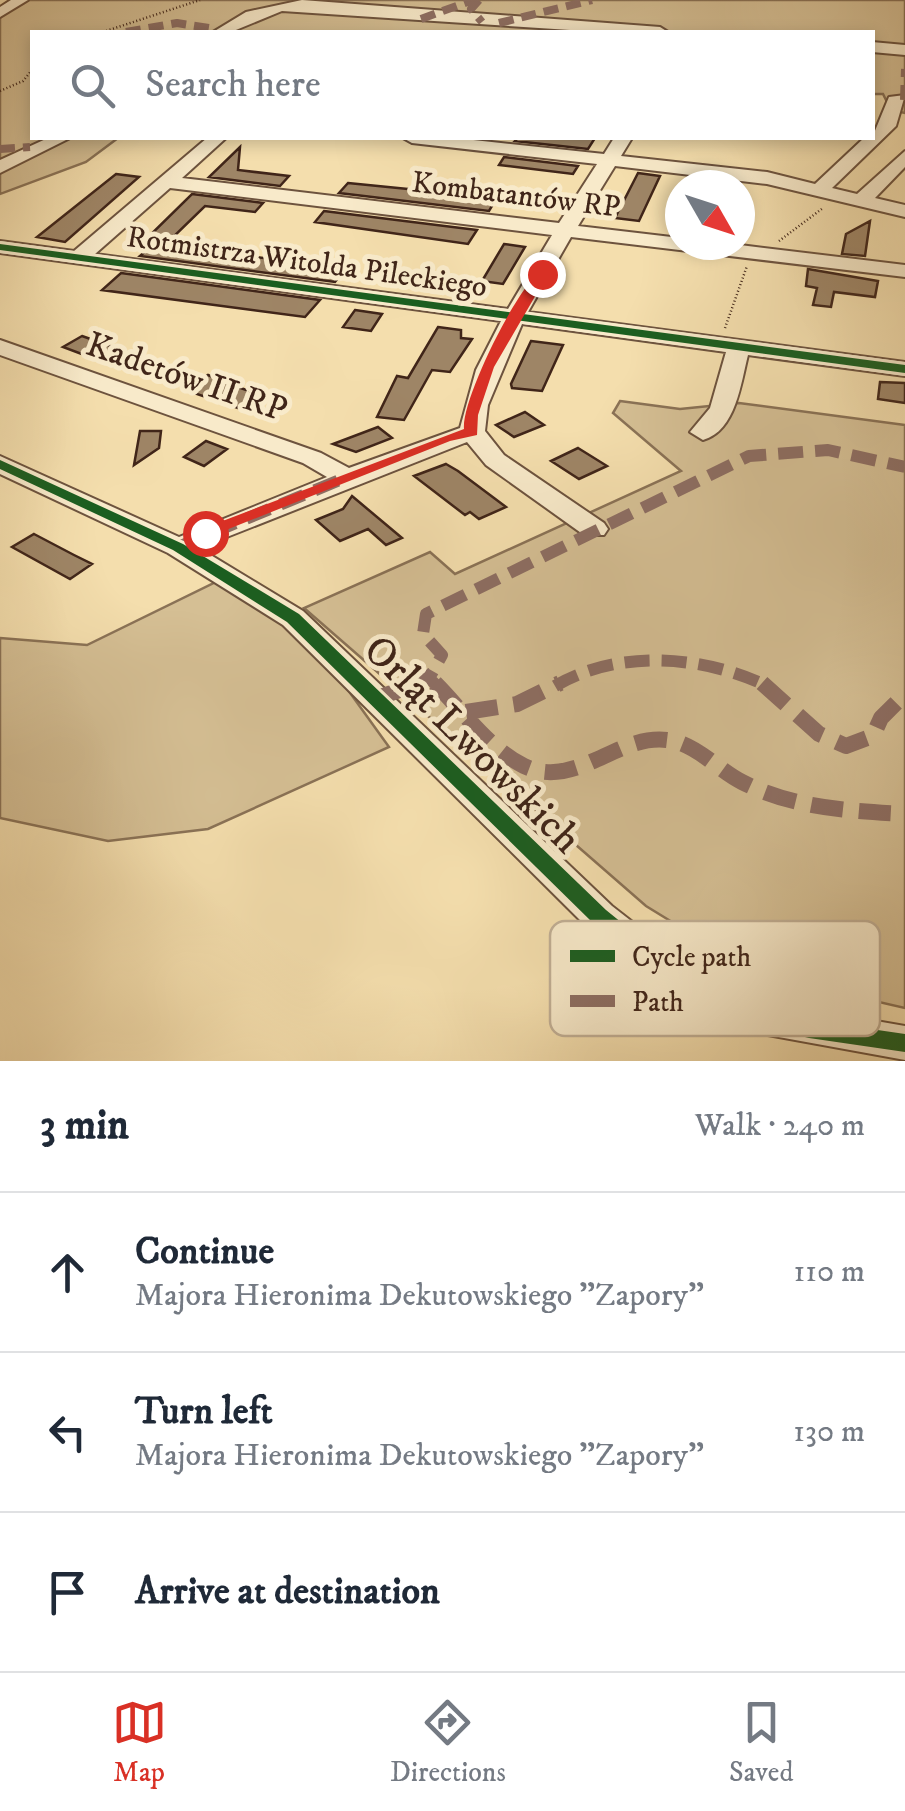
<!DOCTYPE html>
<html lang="en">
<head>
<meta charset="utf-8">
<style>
  body { margin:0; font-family:"IM FELL DW Pica",serif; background:#f6f6f7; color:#1f2937 }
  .compass { position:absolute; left:665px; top:170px; width:90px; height:90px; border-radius:50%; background:#fff; box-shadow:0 5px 15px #0003; rotate:129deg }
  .stop { position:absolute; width:30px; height:30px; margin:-22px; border:8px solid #d93025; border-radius:50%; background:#fff }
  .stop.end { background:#d93025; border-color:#fff; box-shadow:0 2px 10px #0008 }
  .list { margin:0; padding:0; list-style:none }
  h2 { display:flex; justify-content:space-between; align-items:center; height:130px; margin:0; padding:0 40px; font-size:42px }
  h2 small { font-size:32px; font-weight:400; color:#747a83 }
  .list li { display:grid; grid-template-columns:65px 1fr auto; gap:30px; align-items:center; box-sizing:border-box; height:160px; padding:0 40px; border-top:2px solid #e0e1e3 }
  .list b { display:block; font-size:38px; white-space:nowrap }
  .list p { margin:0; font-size:32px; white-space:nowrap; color:#747a83 }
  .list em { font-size:32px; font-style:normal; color:#747a83 }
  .icon { flex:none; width:55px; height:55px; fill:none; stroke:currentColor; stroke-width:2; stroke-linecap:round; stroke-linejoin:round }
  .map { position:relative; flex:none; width:905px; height:1061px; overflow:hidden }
  .search { position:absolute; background:#fff; box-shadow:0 5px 15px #0003; left:30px; right:30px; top:30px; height:110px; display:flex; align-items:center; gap:25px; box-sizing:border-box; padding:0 35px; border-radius:0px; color:#747a83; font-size:38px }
  .sheet { height:610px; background:#fff }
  nav { display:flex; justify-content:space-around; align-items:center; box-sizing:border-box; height:140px; border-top:2px solid #e0e1e3; background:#fff; font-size:28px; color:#747a83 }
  nav a { display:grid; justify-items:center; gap:5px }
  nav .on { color:#d93025 }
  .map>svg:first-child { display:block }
</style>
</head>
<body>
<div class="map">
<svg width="905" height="1061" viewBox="0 0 905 1061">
  <rect width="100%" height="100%" fill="#f4dead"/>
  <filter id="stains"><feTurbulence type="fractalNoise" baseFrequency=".002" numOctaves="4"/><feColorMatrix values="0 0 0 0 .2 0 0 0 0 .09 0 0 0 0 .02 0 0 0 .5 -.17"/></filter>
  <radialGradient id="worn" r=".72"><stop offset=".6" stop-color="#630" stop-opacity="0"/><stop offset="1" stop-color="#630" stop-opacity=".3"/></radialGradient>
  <path fill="#d5bf94" stroke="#8a7256" stroke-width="2.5" d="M27 0H905V113L891 110 883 94H873L872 32H32V138H118L86 162 0 194V16Z
    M620 401 680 409 739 403 905 425V1008L757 974 646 906 304 608 430 552 455 574 681 471 613 413Z
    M218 581 317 647 389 747 208 829 108 841 0 818V638L87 645Z"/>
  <path fill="#9e8566" stroke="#402519" stroke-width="2.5" d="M518 138H595L588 149 515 141Z
    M240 147 238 170 289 176 280 186 209 177Z
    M504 157 578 166 573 174 499 165Z
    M638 173 660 176 639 221 615 218Z
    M116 174 139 177 65 242 37 237Z
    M348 183 418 190 495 201 489 211 339 193Z
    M192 194 263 203 255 212 205 206 170 240 212 245V251L345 269 335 282 140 256 147 250 136 249Z
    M324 211 477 230 468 244 315 222Z
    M870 221 865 256 842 254 846 234Z
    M504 244 525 247 503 284 482 281Z
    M808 269 878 281 875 297 834 292 831 307 813 305 817 288 806 286Z
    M121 273 320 300 305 317 102 290Z
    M355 310 382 314 371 331 343 327Z
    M438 327 461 330V338L472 339 450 372 432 370 404 420 377 417 397 376 408 378Z
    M82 336 139 356 119 368 63 347Z
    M531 341 563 345 542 391 512 388 511 384Z
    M208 375 232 385 269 398 250 412 185 390Z
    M880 382 905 383V403L878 399Z
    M525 412 544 425 514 437 496 425Z
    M378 427 392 438 356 452 333 444Z
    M140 431H161L159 448 134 465Z
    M206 441 227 449 204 466 184 457Z
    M578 448 607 466 579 479 551 461Z
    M446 464 458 471 506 507 479 519 470 512 465 515 414 476Z
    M352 496 402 538 386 545 368 529 340 541 316 520 343 509Z
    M34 534 74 555 92 564 70 579 12 547Z"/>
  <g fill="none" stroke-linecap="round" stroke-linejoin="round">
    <defs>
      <path id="minor" d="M11 0H28L0 17V7Z
        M302 0 660 27 668 32H601L282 11 231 32H213L246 12Z
        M872 42 905 45V55L872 52Z
        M905 95 896 126 832 188 857 194 905 151V167L875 198 905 205V217L767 184 615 166 578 226 680 238V245H740L905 265V277L571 237 528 312 905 362V376L748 355C741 382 736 431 703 440L690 432 710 408 726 352 522 324 488 405 485 431 504 455 604 523 608 529 604 535H584L486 465 467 442 199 548 303 611 612 906 671 952 721 983 761 1001 905 1026V1060L756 1033 693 1007 643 974 586 926 283 625 168 553 0 474V456L179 537 327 477 303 463 0 355V340L321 453 349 468 460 428 476 370 501 321 0 253V241L74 251 207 138H226L182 178 559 223 597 164 412 143 403 138H455L604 154 614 138H632L621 156 767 172 815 184 864 138H872L889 97ZM170 188 552 235 508 309 95 254Z
        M48 138H70L0 173V160Z"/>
    </defs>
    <use href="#minor" stroke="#6d533e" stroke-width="4"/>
    <path stroke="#402519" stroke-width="2.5" stroke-dasharray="1 2.5" stroke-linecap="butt" d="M103 32 200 0
      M0 91 23 81 32 70
      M779 241 823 208
      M725 328 747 266"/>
    <use href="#minor" fill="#f8eaca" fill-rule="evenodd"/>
    <path stroke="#8d6e63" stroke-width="8" stroke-dasharray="15 8" stroke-linecap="butt" d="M479 0 471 9 482 22
      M421 19 473 0
      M499 23 592 0
      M126 32 177 23 215 29
      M904 100 905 69
      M0 149 30 147"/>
    <path stroke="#8d6e63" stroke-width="12" stroke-dasharray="25 12" stroke-linecap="butt" d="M178 547 347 477
      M429 678 437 686
      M413 686 432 673 442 655 423 634 426 614 749 456 828 450 905 467
      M555 686C618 649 702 655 767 686"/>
    <path stroke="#8d6e63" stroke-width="16" stroke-dasharray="32 16" stroke-linecap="butt" d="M435 683C462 710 489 749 524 766 579 792 622 726 677 742 701 749 720 771 742 782 793 808 849 811 905 814
      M762 683 819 734 846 746 873 736 881 718 905 694
      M378 698 418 683
      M466 712 517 704 560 683"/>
    <defs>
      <path id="cycleway" d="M0 244 905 365V373L0 250Z
        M0 460 183 544 299 614 606 910 664 957 715 989 759 1008 809 1020 905 1034V1052L809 1038 756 1025 699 1001 650 969 592 922 287 622 173 550 0 469Z"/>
    </defs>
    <use href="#cycleway" stroke="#f8eaca" stroke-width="6"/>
    <use href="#cycleway" fill="#1b5e20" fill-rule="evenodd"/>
  </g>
  <path fill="#d93025" d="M542 270 548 274 494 367 478 415 477 435 450 441 211 536H199V530L464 429C461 400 518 285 542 270Z"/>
  <g text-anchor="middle" stroke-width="10" stroke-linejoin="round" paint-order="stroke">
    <g font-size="30" fill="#402519" stroke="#f8eaca">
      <text transform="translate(516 194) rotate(7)" y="10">Kombatantów RP</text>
      <text transform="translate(307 261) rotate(8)" y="10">Rotmistrza Witolda Pileckiego</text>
    </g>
    <g font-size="35" fill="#402519" stroke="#f8eaca">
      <text transform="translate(187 376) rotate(19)" y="12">Kadetów II RP</text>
    </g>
    <g font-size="42" fill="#402519" stroke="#f8eaca">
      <text transform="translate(474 743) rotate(45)" y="15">Orląt Lwowskich</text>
    </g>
  </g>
  <rect x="550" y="921" width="330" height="115" rx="15" fill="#f8eaca" stroke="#c1af95" stroke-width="2.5"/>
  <rect x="570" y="950" width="45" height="12" fill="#1b5e20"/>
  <rect x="570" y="995" width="45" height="12" fill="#8d6e63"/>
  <g font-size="28" fill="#402519">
    <text x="632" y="966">Cycle path</text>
    <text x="632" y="1011">Path</text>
  </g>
  <rect width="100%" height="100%" filter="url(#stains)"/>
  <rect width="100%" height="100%" fill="url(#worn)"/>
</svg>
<svg class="compass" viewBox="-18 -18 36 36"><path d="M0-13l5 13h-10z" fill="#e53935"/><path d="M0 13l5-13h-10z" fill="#747a83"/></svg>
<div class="stop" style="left:205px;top:533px"></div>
<div class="stop end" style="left:542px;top:274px"></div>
<div class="search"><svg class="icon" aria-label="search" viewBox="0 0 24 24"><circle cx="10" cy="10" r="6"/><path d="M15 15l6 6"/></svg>Search here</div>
</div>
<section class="sheet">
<h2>3 min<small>Walk · 240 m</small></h2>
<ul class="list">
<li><svg class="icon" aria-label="ahead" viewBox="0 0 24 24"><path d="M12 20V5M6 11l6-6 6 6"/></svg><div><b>Continue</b><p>Majora Hieronima Dekutowskiego &quot;Zapory&quot;</p></div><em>110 m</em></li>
<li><svg class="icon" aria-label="left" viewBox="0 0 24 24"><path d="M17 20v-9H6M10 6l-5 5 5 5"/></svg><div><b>Turn left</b><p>Majora Hieronima Dekutowskiego &quot;Zapory&quot;</p></div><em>130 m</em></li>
<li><svg class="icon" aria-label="arrive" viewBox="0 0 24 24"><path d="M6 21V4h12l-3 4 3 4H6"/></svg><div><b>Arrive at destination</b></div></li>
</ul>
</section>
<nav>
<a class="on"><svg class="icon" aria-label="map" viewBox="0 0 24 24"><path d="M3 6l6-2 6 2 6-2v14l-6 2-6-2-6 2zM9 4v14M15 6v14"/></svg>Map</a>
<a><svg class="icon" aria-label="directions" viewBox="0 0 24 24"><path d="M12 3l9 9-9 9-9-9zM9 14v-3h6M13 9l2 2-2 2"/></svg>Directions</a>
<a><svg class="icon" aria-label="saved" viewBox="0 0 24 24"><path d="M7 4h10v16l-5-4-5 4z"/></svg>Saved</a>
</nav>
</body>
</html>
